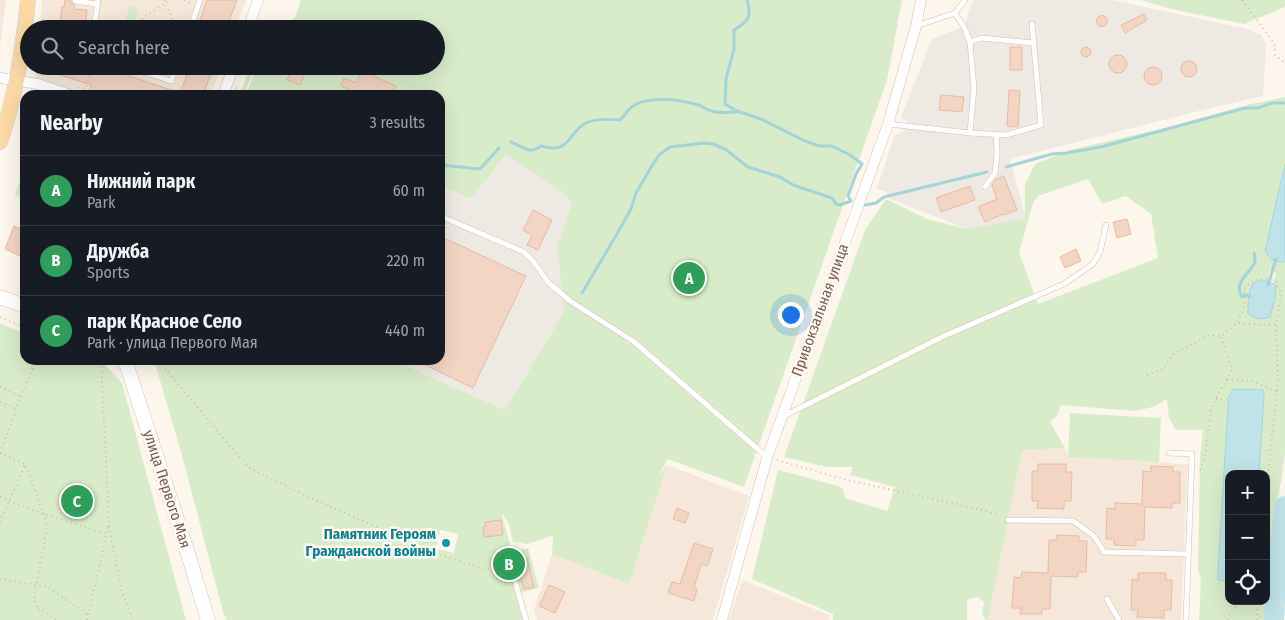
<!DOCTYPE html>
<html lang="en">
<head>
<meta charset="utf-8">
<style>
  body { margin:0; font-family:"Fira Sans Condensed",sans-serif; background:#20242c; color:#f1f3f6 }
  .controls { position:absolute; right:15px; bottom:15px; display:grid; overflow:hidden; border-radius:10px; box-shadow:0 5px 20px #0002 }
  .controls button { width:45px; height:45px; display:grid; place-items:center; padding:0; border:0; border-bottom:1px solid #363941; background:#171b24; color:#f1f3f6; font:25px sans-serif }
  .you { position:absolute; left:790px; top:314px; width:18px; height:18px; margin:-12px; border:4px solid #fff; border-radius:50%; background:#1a73e8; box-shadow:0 0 0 8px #1a73e833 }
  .badge { display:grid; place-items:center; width:32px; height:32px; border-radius:50%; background:#e76f51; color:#fff; font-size:16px; font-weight:700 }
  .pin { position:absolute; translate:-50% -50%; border:2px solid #fff; box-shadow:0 1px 5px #0006 }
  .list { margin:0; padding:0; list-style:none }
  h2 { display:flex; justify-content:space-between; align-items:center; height:65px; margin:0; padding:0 20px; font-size:21px }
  h2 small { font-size:16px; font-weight:400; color:#9ea1a6 }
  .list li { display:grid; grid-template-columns:32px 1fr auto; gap:15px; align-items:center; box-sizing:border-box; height:70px; padding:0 20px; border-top:1px solid #363941 }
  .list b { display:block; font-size:19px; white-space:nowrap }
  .list p { margin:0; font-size:16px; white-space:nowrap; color:#9ea1a6 }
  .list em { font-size:16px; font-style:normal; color:#9ea1a6 }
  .icon { flex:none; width:28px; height:28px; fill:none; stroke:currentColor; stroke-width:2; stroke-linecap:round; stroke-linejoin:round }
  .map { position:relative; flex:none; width:1285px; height:620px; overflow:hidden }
  .search { position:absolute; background:#171b24; box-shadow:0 5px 20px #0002; left:20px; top:20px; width:425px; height:55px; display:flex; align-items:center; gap:12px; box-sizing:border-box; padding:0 18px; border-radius:28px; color:#9ea1a6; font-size:19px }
  .panel { position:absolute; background:#171b24; box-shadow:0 5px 20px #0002; left:20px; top:90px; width:425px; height:275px; border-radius:15px }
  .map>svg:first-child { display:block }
</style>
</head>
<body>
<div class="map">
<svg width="1285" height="620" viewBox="0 0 1285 620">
  <rect width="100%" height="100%" fill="#fdf6ec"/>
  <path fill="#f5e8da" d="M0 0H6L0 47Z
    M42 0H246L235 29H40Z
    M36 66H221L211 95H87L35 79Z
    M1065 448 1068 457 1188 464 1181 620H988L1022 450Z
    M667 465 749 496 713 620H537L534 610 552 554 629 584Z
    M742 580 829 615V620H729Z"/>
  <path fill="#efe9e4" d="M973 0H1113L1247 29 1262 35 1266 45 1263 96 1210 108 1010 159 1026 218 967 229 888 198 887 192 877 189 895 134 903 132 906 122 901 117 932 39 964 27Z
    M506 155 565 193 572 205 557 245 564 312 505 410 392 360H440V184L470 199Z"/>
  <path fill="#d8ecc9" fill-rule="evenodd" d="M300 0H902L887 80 744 487 668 459 658 476 667 465 629 584 552 554 553 535 528 544 513 542 509 524 503 514 502 515 512 552 528 548 539 588 516 594 523 620H227L223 612 183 459 154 360H392L505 410 564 312 557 245 572 204 565 193 506 155 470 199 440 184V95H246L257 66H436V29H274L295 18 300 3ZM440 530 458 534 454 553 436 549Z
    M1141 0H1285V7L1244 24 1171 9Z
    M130 6 139 9 133 29H114L116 23 124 25Z
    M250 66H255L244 95H240Z
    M1285 97V164L1265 251 1278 263 1285 262V454L1277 506 1278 520 1270 563 1276 557 1284 553V620H1199L1201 580 1198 569 1200 458 1203 430H1176L1169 418 1167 399 1156 406 1136 411 1061 405 1057 416 1050 422 1065 448 1022 450 988 620H986L982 615 984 602 977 597 967 600V620H833V614L752 579 778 470 838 486 843 489 845 498 887 511 895 487 850 475 853 467H827L784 457 865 230 886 199 927 219 967 229 1025 218V184L1035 164 1070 150 1165 128 1247 105ZM1088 179 1102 204 1126 196 1151 214 1158 258 1038 304 1019 253 1033 203 1038 196ZM1271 268 1276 274 1273 282 1276 285 1275 299 1270 316 1256 281H1267ZM1233 389 1262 390 1264 395 1259 474H1266V601H1229V582L1218 580 1228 407 1229 397Z
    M25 166V200L15 195Z
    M0 323 25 334V360H93L105 365 122 383 186 620H0Z
    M1070 413 1161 418 1159 462 1068 457Z"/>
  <path fill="#bfe3e8" stroke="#a5d3da" d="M1285 164V262C1273 263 1271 259 1265 251Z
    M1256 281H1267L1276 285 1275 299 1270 317C1261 320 1255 319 1248 314 1248 303 1247 288 1256 281Z
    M1233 389 1263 390 1264 395 1259 474H1229V582L1218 580V571L1228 407 1229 397Z"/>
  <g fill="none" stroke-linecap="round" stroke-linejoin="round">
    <path stroke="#a5d3da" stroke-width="3" d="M511 142C524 147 529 155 541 146 569 154 566 137 584 124 594 118 609 119 620 120 625 116 628 109 633 106 649 95 682 100 698 105 704 107 710 112 716 112 723 113 730 112 736 112
      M440 165 480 169 499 148
      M1006 167 1052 154 1067 153 1101 147 1245 108H1258L1272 103H1285
      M865 205 876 203 884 197 987 172
      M1268 285 1276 259
      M582 293 617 234 631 209 636 193 650 169 659 155 670 147 704 143 713 144 725 149 748 167 780 177 793 185 832 198 836 204 840 205 851 201 848 196 856 174 862 164 850 155 832 146H819L805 141 761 119 737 111 725 104 726 79 734 49V30C749 21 752 17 747 0
      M1250 296 1245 295 1242 297C1232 281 1253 272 1255 261 1256 258 1254 255 1254 253"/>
    <path stroke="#bfe3e8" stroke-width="20" d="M1274 620 1276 576 1285 506"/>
  </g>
  <path fill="#f3d5c3" stroke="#e6bba3" d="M65 0H71V3L75 5 74 9 87 10 85 29H59L62 7H64Z
    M207 0H237L226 29H197Z
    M1144 14 1147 20 1125 33 1121 25Z
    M1096.5 21a5.5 5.5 0 1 1 11 0a5.5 5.5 0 1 1-11 0Z
    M1081 52a5 5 0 1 1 10 0a5 5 0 1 1-10 0Z
    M1010 47H1022V70H1010Z
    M1109 64a9 9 0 1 1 18 0a9 9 0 1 1-18 0Z
    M1181 69a8 8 0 1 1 16 0a8 8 0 1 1-16 0Z
    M39 66H100L180 93 190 66H214L203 95H88L91 85 39 68Z
    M293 66 306 71 300 85 287 80Z
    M1144 76a9 9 0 1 1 18 0a9 9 0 1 1-18 0Z
    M362 71 396 86 392 95H361L341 86 344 78 356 83Z
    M1009 90 1020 91 1018 127 1007 126Z
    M941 95 964 97 962 112 939 110Z
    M1004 176 1017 210 1004 215 1003 214 985 222 978 207 997 199 992 185 996 179Z
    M970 186 975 200 941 212 936 198Z
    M533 210 552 220 538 250 527 245 532 235 523 230Z
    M1127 219 1131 234 1117 238 1113 222Z
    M14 226 25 231V258L5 249Z
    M444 238 526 276 473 388 415 360H440V246Z
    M1076 249 1081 261 1065 268 1060 257Z
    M1038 464H1066V472H1072L1071 501H1064V509L1037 508 1038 501H1032V471H1038Z
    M1151 466 1173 467V472H1180V503H1172V508L1145 507 1144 540H1136V546L1114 545V539H1106L1107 508 1115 509V503L1142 504 1143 471 1151 472Z
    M677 508 689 513 685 523 673 519Z
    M501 520 503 535 484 537 483 527 486 526 485 522Z
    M1057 535 1079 536V541H1087L1086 572H1078V577L1051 576 1050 609H1042V614H1020L1021 608H1012L1014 577 1021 578 1022 572 1048 573 1049 540H1057Z
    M694 543 713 549 707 566 701 564 694 588 697 589 694 601 668 593 672 582 680 584Z
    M527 558 534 587 524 589 516 561Z
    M1138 573H1166V580H1172L1171 610H1164V618L1137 617 1138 610H1131L1132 579 1138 580Z
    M549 585 565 592 555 613 539 606Z"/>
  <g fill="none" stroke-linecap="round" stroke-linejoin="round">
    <defs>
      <path id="service" d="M75 1 97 4
        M955 13 964 27 970 42 974 88 970 133
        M916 26 955 13 965 0
        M94 29 98 0
        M190 29 200 0
        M970 42 981 38 1033 43
        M126 66 171 81 177 66
        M888 124 970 133 1006 135 1041 125 1032 24
        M985 187 995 173 997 153 996 134
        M440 216 524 252 533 261 548 282 570 301 633 341 767 457
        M784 416 944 336 1064 284 1093 264 1100 252 1106 225
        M1169 453 1192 454 1186 620
        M1008 520 1073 521 1094 536 1104 552 1188 554
        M511 567 526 620
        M1107 599 1119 620"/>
      <path id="minor" d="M248 29 258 0
        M0 78 38 84 70 95
        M223 95 234 66
        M722 620 767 458 888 124 916 26 921 0"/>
      <path id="secondary" d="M0 297 25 306
        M123 360 127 366 185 544 208 620"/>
      <path id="primary" d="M0 142C16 96 23 48 28 0"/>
    </defs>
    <use href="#service" stroke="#d1beb0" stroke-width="6"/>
    <use href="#minor" stroke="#d1beb0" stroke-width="11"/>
    <use href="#secondary" stroke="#d6c0b0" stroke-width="15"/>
    <use href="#primary" stroke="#dad1cd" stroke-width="16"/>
    <path stroke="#d9b8a5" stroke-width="2" stroke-dasharray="1 4" stroke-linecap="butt" d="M164 0 177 29
      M184 0 191 3
      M1242 0 1274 43 1275 55 1285 63
      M119 29 136 23 169 0
      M78 87 85 89 93 66
      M236 88 251 95
      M164 95 167 87
      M0 317 25 328
      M1239 323 1261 325 1276 324
      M153 360 162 365 248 467 294 490 436 554 486 569 503 568
      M1147 375 1164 369 1172 356 1178 351 1210 335 1221 336 1237 323 1245 305 1244 289C1253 278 1262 278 1275 280L1281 294 1276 324 1278 380 1266 492
      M1227 380 1252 381 1277 392
      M0 387 21 396
      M1216 399 1229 400
      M0 402 16 409
      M0 453 25 464 44 514 47 527 34 599 42 620
      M0 453 16 409 37 360
      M777 460 847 480 983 510 1000 516
      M1200 470C1208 452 1207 431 1211 412 1214 397 1225 384 1232 370L1221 336
      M0 497 44 514 106 534
      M0 522 25 464
      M109 526 122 593 133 620
      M0 579 48 587 88 615
      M38 608 57 620
      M87 620 109 524 101 360
      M1228 620 1230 613 1242 601
      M1257 620 1258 601"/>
    <use href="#service" stroke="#fff" stroke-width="5"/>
    <use href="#minor" stroke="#fff" stroke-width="10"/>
    <use href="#secondary" stroke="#fff" stroke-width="14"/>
    <use href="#primary" stroke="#fbd9a5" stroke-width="15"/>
  </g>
  <circle fill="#0f9aa8" stroke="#fffaf3" stroke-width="2" cx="446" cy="543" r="5"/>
  <g text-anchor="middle" stroke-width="5" stroke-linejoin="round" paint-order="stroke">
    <g font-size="15" fill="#7a5c4d" stroke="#fffaf3">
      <text transform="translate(820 310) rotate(-70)" y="5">Привокзальная улица</text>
      <text transform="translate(167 489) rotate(72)" y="5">улица Первого Мая</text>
    </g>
    <g font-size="15" font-weight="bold" fill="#0d838f" stroke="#fffaf3" text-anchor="end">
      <text x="436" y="539">Памятник Героям<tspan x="436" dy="17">Гражданской войны</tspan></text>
    </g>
  </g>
</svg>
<div class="controls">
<button>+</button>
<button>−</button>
<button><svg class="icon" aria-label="locate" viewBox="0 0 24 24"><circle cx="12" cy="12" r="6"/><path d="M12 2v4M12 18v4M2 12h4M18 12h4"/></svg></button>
</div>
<div class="you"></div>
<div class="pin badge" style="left:689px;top:278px;background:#2e9e5b">A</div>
<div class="pin badge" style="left:509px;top:564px;background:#2e9e5b">B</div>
<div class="pin badge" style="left:77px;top:501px;background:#2e9e5b">C</div>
<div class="search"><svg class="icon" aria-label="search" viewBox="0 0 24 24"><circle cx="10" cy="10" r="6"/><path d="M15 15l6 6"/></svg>Search here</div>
<section class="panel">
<h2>Nearby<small>3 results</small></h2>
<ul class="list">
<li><span class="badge" style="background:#2e9e5b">A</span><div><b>Нижний парк</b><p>Park</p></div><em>60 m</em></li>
<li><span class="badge" style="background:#2e9e5b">B</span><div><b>Дружба</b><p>Sports</p></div><em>220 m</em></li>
<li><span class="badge" style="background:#2e9e5b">C</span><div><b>парк Красное Село</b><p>Park · улица Первого Мая</p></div><em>440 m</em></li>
</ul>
</section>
</div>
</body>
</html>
